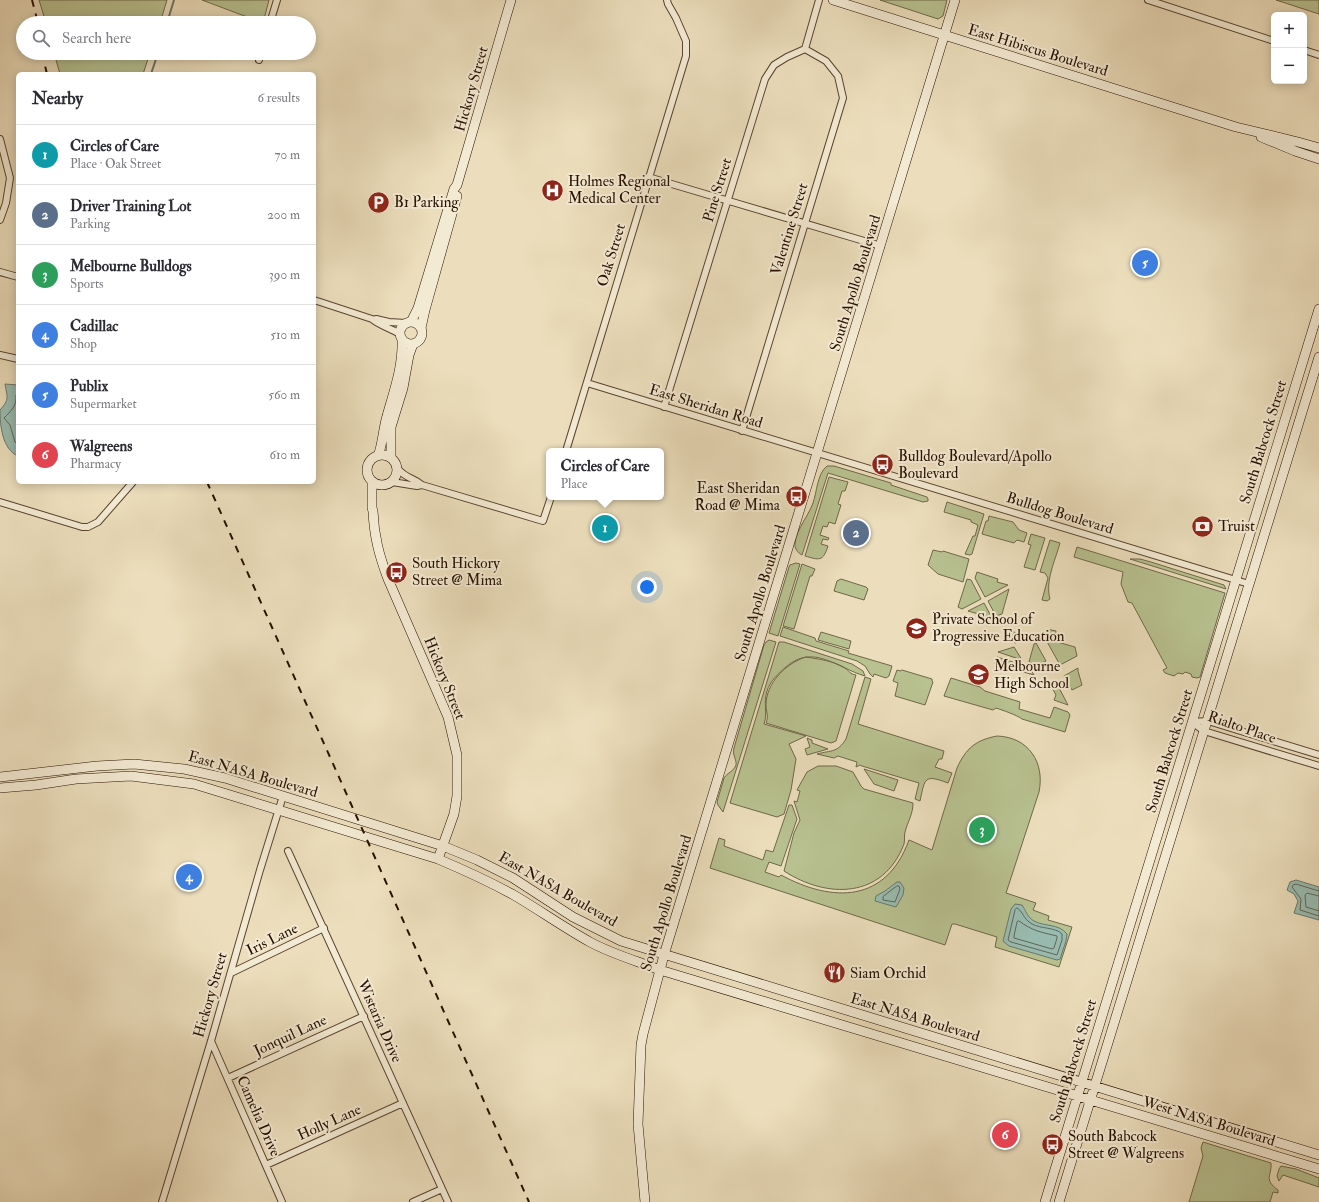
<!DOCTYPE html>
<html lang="en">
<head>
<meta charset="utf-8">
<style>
  body { margin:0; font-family:"IM FELL Double Pica",serif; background:#f2f2f3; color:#2b2b33 }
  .controls { position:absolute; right:12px; top:12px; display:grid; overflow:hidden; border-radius:6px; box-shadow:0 2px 10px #0003 }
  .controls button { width:36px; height:36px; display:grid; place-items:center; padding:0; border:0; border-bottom:1px solid #e1e1e2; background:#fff; color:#2b2b33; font:20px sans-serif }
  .you { position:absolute; left:647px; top:587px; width:14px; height:14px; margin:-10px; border:3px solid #fff; border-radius:50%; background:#1a73e8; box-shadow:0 0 0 6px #1a73e833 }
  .badge { display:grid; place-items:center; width:26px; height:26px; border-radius:50%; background:#8f2418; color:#fff; font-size:13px; font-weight:700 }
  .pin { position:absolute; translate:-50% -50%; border:2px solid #fff; box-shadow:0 1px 4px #0006 }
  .popup { position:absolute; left:546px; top:448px; width:118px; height:52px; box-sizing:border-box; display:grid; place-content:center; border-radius:6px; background:#fff; filter:drop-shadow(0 1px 3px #0005); font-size:13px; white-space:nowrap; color:#7c7c81 }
  .popup b { font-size:15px; color:#2b2b33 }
  .popup::after { content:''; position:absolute; left:50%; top:100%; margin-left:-8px; border:8px solid transparent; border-top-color:#fff }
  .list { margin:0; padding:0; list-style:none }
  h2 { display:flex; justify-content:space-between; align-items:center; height:52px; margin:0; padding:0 16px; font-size:17px }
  h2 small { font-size:13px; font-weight:400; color:#7c7c81 }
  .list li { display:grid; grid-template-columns:26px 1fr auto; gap:12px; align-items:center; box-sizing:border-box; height:60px; padding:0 16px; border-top:1px solid #e1e1e2 }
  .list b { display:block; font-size:15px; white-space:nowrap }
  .list p { margin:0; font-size:13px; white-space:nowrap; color:#7c7c81 }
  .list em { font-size:13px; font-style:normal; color:#7c7c81 }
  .icon { flex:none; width:22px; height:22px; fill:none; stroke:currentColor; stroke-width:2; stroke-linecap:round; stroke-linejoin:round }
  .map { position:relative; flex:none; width:1319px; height:1202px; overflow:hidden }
  .search { position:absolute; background:#fff; box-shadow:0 2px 10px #0003; left:16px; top:16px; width:300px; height:44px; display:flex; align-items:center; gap:10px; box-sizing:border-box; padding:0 14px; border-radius:22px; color:#7c7c81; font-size:15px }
  .panel { position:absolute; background:#fff; box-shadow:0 2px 10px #0003; left:16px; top:72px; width:300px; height:412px; border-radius:6px }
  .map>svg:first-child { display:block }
</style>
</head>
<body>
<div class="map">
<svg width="1319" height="1202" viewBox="0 0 1319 1202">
  <rect width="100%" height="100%" fill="#ecdebc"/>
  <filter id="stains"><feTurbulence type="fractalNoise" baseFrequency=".005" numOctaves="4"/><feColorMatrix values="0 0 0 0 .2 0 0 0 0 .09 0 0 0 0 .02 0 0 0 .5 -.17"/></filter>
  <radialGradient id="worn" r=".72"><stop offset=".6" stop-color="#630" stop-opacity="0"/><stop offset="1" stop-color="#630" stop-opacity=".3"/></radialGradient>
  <path fill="#b8c190" stroke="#6f6848" d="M39 0H167L160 23H46Z
    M202 0H269L263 23Z
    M880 0H947L943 16 938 19Z
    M1276 0H1319V14Z
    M54 53H150L143 74H60Z
    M827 466H834L891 483V485L927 497 928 499V501L923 502 828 473 802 555C798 553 794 548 795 543 797 528 808 517 813 503 817 492 817 474 827 466Z
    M829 477 848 482 845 491H842L838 504 841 505 835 524 829 522 827 527 823 526 820 535 829 538 828 540 823 539 821 544 828 546C823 562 819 560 805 556Z
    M947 502 984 514 972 554 970 555 965 554 973 536H975L978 525 971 522V520L944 512Z
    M989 516 1013 522 1019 530 1027 533 1024 542 1017 540 1014 543 982 534 986 521H988Z
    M1031 534 1045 538 1035 570 1024 567 1031 545 1028 544Z
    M1050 540 1060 543C1055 561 1045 581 1050 599L1047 601 1042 600 1048 578 1045 573 1040 572Z
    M1077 547 1225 593 1200 677 1197 678 1192 677 1191 674 1185 672 1183 674 1178 673 1174 676 1165 673 1163 670 1167 668 1132 603 1128 602 1121 584 1123 572 1074 557Z
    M933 550 942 552 943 551 969 559 963 582 938 574 928 565Z
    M1130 559H1140L1151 562 1224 585 1226 589Z
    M796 563 800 564 778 636 769 633 789 567 790 565Z
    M802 564 815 569 812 576H810L794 629 783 626Z
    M977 572 998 579 997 582 1008 585 985 597 975 578Z
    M841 579 866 587 868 589 864 600 834 591 837 581Z
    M967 579 971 580 981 599 962 609 958 607Z
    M1009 589 1002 614 996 616 988 601Z
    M984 603 992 618 968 611Z
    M783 627 815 638 816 641 849 651 848 653 892 666 889 676 886 678 874 674 873 677 870 674 865 666 857 661 780 636Z
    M1005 629 1031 638 1015 643Z
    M1047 629 1056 631 1054 641 1075 647 1077 656 1060 665 1045 638Z
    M821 632 851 641 849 649 818 640Z
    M769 640 776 642 723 812 718 805 717 802 724 778C727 773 734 771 736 765 737 760 732 755 734 748L764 645 766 642Z
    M779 642H784L852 664 863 671 865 676C837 668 813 643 786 667 778 674 770 681 767 691 763 703 768 713 764 724L806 736 789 744 796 759 791 790 784 814 777 817 730 803Z
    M1036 643 1046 661 1038 665 1029 662 1034 644Z
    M1014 647 1022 660 998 652Z
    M806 657C819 659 834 661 845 668 849 671 850 674 856 675L836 741 831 743 766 723C769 716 766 712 766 705 766 683 786 663 806 657Z
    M997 657 1029 667 1034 675 995 664Z
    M1078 668V671L1082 685 1072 690 1064 676Z
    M897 670 900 671 902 670 932 679V681L933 682 925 705 895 696 898 683 893 681Z
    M865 677 871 679 858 724 944 751 942 759H939L935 767 952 773 948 783C924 774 925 778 920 801L915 799 919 783 862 766 860 765 856 767 857 762 838 756 834 758 817 754C832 750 837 753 846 739Z
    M951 678 980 687 985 691 1020 702 1019 709 1050 718 1054 707 1068 712 1070 715 1065 732 1022 719C1017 715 1002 710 996 708L993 710 944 696Z
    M1056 682 1068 705 1054 700 1056 695 1050 684Z
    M997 736C1029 737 1045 763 1039 792L1006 893 1036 903 1033 910 1049 916 1048 920 1072 927 1059 967 995 947 997 937 955 924H952L945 945 710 868 719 838 725 840 724 846 763 860 766 850 773 852 789 805H792L797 819 781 866 769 862 765 872 779 877 781 875C833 903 886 903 909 840L932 850 957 768C966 748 976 740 997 736Z
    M807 738 812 740V743L828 749 807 755 805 749 810 747Z
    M818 766H836L853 772 861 786 864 789 913 803C913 814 908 821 905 832 904 836 905 840 904 844 883 899 827 899 784 871L794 833 800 820 794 801 797 802 800 791 797 790 807 772Z
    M864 769 898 780 894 791 874 784Z
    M1203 1142 1271 1163C1272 1176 1263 1179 1278 1190V1193L1273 1192 1270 1202H1189L1203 1156 1201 1148Z
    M1281 1166 1296 1169 1319 1178V1187L1283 1175 1279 1181 1277 1176 1279 1169Z"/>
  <path fill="#99bcb1" stroke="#6b776a" d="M5 384 18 385V456C2 449 0 425 0 410 10 399 7 397 5 384Z
    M1296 880 1319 887V920L1294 913 1298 901 1294 894 1287 890 1290 882Z
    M897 882H900L904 888 903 895 896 907 875 901 876 896 885 891Z
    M1015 904 1022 905C1026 911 1027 917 1034 921 1045 927 1058 923 1067 934L1066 941 1060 959 1057 960 1009 946 1003 941 1011 909Z"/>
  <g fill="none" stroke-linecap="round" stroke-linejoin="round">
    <path stroke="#606658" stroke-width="1" d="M18 394 16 395C17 406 11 411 4 418L10 425 15 442 18 445
      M897 886H899L900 889 895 902 883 900V897Z
      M1319 891 1296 884 1293 885 1292 887 1301 899 1300 910 1319 916
      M1319 896 1307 893 1305 895 1306 907 1319 911
      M1017 908C1023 911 1023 919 1032 924 1041 929 1055 927 1062 934V940L1057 955 1011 942 1008 940 1015 910Z
      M1019 921C1033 931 1040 932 1057 936V938L1054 948 1052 949 1014 938V936L1017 922Z"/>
    <path stroke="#6b776a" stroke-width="2" d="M167 23 174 0
      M151 74 158 53"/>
    <defs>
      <path id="street" d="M1148 0 1274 41
        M270 23 277 0
        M805 49 819 0
        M1304 50 1319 55
        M259 60 261 53
        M0 139 10 178 6 203 0 220
        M648 177 881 246
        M0 272 18 277
        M314 300 372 319C378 325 392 329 400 334
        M376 319 389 322 406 323
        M0 355 18 359
        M587 383 1249 584
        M664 407 765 79 774 65 787 57 805 49
        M742 431 843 98 838 76 826 61 805 49
        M566 451 686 56V41L676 18 668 4 667 0
        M397 468C406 479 413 477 422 485
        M392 482 417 486 422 485 543 521 551 497
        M0 502 82 527H88L98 522 133 482
        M1192 722 1204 731 1319 766
        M1192 722 1208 721 1319 755
        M288 851 448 1202
        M231 973 324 928
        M211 1041 282 1202
        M228 1078 364 1016
        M266 1165 403 1103
        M162 1202 211 1041 260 870 283 796
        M413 1202 442 1189"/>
      <path id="secondary" d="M833 0 1236 127 1298 142 1319 148
        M1261 137 1295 151 1319 159
        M411 322 418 308 454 189 457 185 511 0
        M400 333a11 11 0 1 1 22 0a11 11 0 1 1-22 0Z
        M421 328 425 310 457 196
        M367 470a15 15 0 1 1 30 0a15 15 0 1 1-30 0Z
        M378 456C383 443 383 429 387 416 394 391 403 367 402 340
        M391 458V427L403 388 409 355 413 344
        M372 482V508L373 511C374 536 379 555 388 579L448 717 457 755V796L454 814 438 859
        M0 777 97 766 134 764 184 769 225 778 443 846 477 860 513 878 573 917 621 941 1319 1155
        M0 788 36 785 76 779 131 776 194 784 438 859C464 870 488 881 512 894 538 909 563 927 590 942 612 954 637 961 660 970L1319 1169
        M645 1202 638 1124 641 1045 643 1034 664 955 955 0
        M1045 1202 1319 309
        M1059 1202 1319 357"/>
    </defs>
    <use href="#street" stroke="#58442f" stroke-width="8"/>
    <use href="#secondary" stroke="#261000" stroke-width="10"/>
    <use href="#street" stroke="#f3ead3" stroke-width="6"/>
    <use href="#secondary" stroke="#f3ead3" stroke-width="9"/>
    <path stroke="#261000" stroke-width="2" stroke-dasharray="7 7" stroke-linecap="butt" d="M32 0 38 23
      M42 53 47 74
      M207 482 529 1202"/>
  </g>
  <defs>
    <symbol id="hospital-disc" viewBox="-11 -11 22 22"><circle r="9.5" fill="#8f2418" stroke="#f3ead3"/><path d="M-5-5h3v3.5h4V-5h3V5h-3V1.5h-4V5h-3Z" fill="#fff"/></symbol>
    <symbol id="parking-disc" viewBox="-11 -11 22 22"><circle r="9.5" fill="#8f2418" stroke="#f3ead3"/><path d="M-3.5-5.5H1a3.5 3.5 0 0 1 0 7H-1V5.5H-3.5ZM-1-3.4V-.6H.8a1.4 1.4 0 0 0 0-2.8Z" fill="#fff"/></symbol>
    <symbol id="bus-disc" viewBox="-11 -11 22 22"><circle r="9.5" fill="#8f2418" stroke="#f3ead3"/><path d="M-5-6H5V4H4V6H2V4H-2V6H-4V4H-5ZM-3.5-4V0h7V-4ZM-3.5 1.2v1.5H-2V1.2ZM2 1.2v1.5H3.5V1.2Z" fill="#fff"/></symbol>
    <symbol id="bank-disc" viewBox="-11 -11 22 22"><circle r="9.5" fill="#8f2418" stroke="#f3ead3"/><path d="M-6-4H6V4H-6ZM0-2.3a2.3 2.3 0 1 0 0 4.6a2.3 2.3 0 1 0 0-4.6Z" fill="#fff"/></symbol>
    <symbol id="school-disc" viewBox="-11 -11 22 22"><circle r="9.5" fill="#8f2418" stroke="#f3ead3"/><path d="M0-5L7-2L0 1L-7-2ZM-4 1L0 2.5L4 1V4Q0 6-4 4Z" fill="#fff"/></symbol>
    <symbol id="restaurant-disc" viewBox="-11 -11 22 22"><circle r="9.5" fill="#8f2418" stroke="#f3ead3"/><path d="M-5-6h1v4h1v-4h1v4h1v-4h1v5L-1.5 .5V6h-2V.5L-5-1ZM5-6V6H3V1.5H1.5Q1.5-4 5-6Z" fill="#fff"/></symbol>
  </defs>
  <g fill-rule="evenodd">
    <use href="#hospital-disc" x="540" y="178" width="25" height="25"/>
    <use href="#parking-disc" x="366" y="190" width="25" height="25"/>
    <use href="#bus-disc" x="870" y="452" width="25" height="25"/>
    <use href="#bus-disc" x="784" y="484" width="25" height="25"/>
    <use href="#bank-disc" x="1190" y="514" width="25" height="25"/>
    <use href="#bus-disc" x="384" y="560" width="25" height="25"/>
    <use href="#school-disc" x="904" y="616" width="25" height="25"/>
    <use href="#school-disc" x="966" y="662" width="25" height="25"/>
    <use href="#restaurant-disc" x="822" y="960" width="25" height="25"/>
    <use href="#bus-disc" x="1040" y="1132" width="25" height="25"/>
  </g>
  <g text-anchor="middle" stroke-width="4" stroke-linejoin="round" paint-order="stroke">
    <g font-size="15" fill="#261000" stroke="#f3ead3">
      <text transform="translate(1038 50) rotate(17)" y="5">East Hibiscus Boulevard</text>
      <text transform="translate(471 89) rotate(-74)" y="5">Hickory Street</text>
      <text transform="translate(717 190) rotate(-73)" y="5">Pine Street</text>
      <text transform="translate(789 229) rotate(-73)" y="5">Valentine Street</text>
      <text transform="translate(611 255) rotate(-73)" y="5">Oak Street</text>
      <text transform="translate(855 283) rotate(-73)" y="5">South Apollo Boulevard</text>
      <text transform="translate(706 406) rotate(17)" y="5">East Sheridan Road</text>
      <text transform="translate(1263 442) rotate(-73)" y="5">South Babcock Street</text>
      <text transform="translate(1060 513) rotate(17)" y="5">Bulldog Boulevard</text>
      <text transform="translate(760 593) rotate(-73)" y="5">South Apollo Boulevard</text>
      <text transform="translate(445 678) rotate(68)" y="5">Hickory Street</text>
      <text transform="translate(1242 727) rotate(19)" y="5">Rialto Place</text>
      <text transform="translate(1169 751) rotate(-73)" y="5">South Babcock Street</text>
      <text transform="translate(253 774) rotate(16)" y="5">East NASA Boulevard</text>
      <text transform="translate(558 889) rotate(30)" y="5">East NASA Boulevard</text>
      <text transform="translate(666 903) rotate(-73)" y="5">South Apollo Boulevard</text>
      <text transform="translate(272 939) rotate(-26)" y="5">Iris Lane</text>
      <text transform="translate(210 995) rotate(-74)" y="5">Hickory Street</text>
      <text transform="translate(915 1017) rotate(17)" y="5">East NASA Boulevard</text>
      <text transform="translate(380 1021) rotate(66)" y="5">Wistaria Drive</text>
      <text transform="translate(290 1035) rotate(-25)" y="5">Jonquil Lane</text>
      <text transform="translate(1073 1061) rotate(-73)" y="5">South Babcock Street</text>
      <text transform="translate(259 1116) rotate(66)" y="5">Camelia Drive</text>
      <text transform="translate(1209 1121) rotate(17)" y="5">West NASA Boulevard</text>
      <text transform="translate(329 1122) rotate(-24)" y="5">Holly Lane</text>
    </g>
    <g font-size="15" fill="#261000" stroke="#f3ead3" text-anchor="start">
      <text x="568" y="186">Holmes Regional<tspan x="568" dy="17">Medical Center</tspan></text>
      <text x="394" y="207">B1 Parking</text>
      <text x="898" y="461">Bulldog Boulevard/Apollo<tspan x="898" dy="17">Boulevard</tspan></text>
      <text x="780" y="493" text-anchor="end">East Sheridan<tspan x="780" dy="17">Road @ Mima</tspan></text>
      <text x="1218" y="531">Truist</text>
      <text x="412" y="568">South Hickory<tspan x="412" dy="17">Street @ Mima</tspan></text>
      <text x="932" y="624">Private School of<tspan x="932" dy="17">Progressive Education</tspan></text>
      <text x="994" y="671">Melbourne<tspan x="994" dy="17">High School</tspan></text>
      <text x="850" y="978">Siam Orchid</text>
      <text x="1068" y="1141">South Babcock<tspan x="1068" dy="17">Street @ Walgreens</tspan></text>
    </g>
  </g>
  <rect width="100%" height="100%" filter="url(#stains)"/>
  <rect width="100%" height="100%" fill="url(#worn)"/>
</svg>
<div class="controls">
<button>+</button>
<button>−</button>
</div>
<div class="you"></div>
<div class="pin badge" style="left:605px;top:528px;background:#0f9aa8">1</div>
<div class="popup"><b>Circles of Care</b>Place</div>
<div class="pin badge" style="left:856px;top:533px;background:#5c6f8a">2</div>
<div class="pin badge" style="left:982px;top:830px;background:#2e9e5b">3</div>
<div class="pin badge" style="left:189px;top:877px;background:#3f7fe0">4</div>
<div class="pin badge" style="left:1145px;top:263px;background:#3f7fe0">5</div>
<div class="pin badge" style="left:1005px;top:1135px;background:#e0444e">6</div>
<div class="search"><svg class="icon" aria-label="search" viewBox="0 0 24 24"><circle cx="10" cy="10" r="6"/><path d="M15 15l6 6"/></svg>Search here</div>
<section class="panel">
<h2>Nearby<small>6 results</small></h2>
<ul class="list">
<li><span class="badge" style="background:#0f9aa8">1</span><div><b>Circles of Care</b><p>Place · Oak Street</p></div><em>70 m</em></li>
<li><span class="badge" style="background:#5c6f8a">2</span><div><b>Driver Training Lot</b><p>Parking</p></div><em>200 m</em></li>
<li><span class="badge" style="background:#2e9e5b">3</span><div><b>Melbourne Bulldogs</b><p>Sports</p></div><em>390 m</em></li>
<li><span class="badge" style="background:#3f7fe0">4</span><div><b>Cadillac</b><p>Shop</p></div><em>510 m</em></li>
<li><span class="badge" style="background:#3f7fe0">5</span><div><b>Publix</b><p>Supermarket</p></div><em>560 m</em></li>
<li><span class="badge" style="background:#e0444e">6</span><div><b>Walgreens</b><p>Pharmacy</p></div><em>610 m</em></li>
</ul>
</section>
</div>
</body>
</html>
